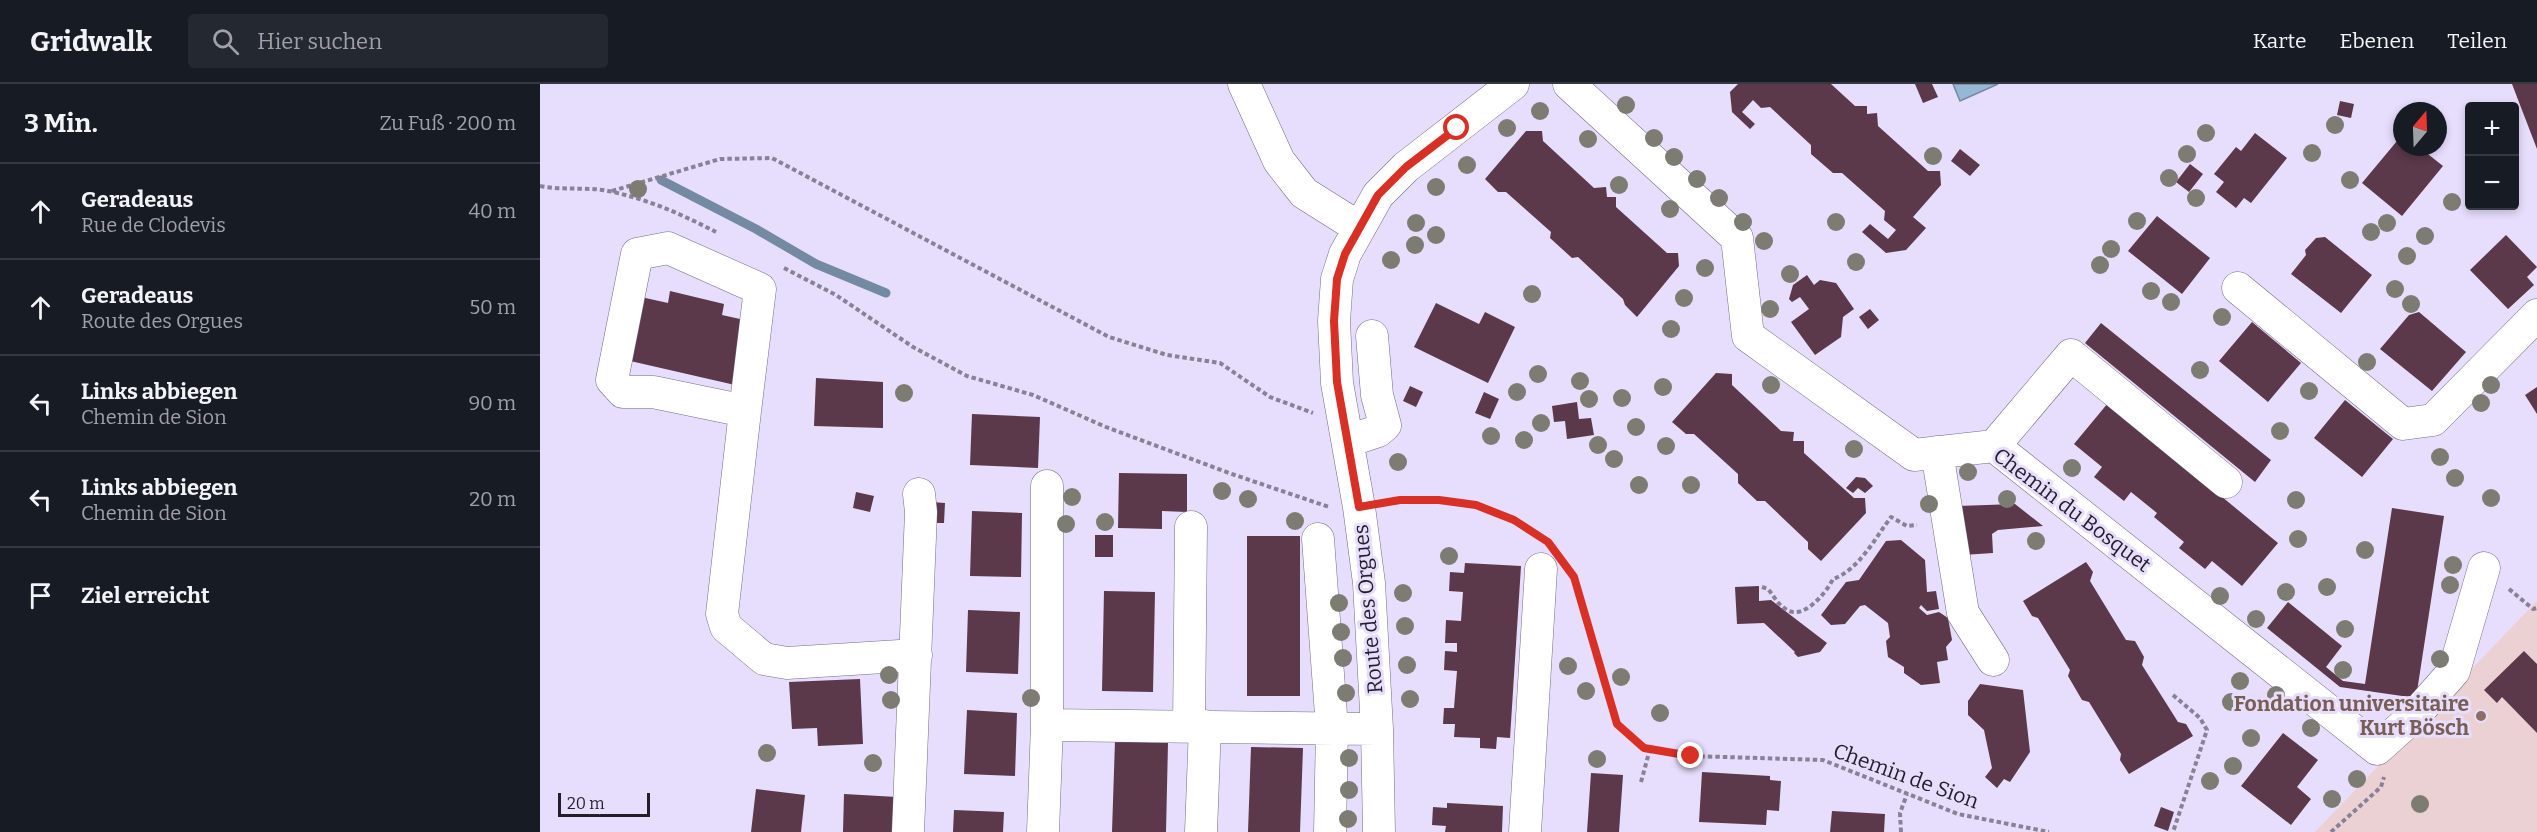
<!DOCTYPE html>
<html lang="de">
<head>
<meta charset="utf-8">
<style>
  body { margin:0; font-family:Bitter,serif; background:#242831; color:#f1f3f6 }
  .controls { position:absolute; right:18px; top:18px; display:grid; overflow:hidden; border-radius:6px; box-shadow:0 3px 9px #0003 }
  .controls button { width:54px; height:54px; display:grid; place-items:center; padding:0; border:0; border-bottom:2px solid #363941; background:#171b24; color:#f1f3f6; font:30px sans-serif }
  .compass { position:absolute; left:1853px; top:18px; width:54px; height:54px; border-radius:50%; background:#171b24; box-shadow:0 3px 9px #0003; rotate:19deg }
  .scale { position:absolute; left:18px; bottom:15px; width:92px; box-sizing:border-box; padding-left:6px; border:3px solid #221e2a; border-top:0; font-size:16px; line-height:21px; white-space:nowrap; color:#221e2a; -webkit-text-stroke:4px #e7ddfd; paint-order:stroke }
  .stop { position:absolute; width:18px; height:18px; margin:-14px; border:4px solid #d93025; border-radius:50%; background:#fff }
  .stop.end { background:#d93025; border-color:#fff; box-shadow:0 2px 6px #0008 }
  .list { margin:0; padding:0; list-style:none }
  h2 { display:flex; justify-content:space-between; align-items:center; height:78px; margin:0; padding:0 24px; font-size:26px }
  h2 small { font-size:20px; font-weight:400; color:#9ea1a6 }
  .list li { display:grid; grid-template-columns:39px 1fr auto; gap:18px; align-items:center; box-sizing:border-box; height:96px; padding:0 24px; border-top:2px solid #363941 }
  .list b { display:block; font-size:22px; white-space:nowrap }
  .list p { margin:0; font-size:20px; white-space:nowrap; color:#9ea1a6 }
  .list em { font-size:20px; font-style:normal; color:#9ea1a6 }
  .icon { flex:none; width:33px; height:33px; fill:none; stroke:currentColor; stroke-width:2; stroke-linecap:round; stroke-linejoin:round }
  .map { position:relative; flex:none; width:1997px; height:748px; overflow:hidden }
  header { display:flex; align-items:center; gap:36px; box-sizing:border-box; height:84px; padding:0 30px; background:#171b24; border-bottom:2px solid #363941 }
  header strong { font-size:28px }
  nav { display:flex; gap:33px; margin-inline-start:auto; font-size:21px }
  .search { width:420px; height:54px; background:#242831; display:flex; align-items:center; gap:15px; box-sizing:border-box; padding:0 21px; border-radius:6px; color:#9ea1a6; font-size:22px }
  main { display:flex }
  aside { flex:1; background:#171b24 }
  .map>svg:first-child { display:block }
</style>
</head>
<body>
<header>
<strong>Gridwalk</strong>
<div class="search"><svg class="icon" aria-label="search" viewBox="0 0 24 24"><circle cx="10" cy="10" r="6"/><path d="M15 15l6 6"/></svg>Hier suchen</div>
<nav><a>Karte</a><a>Ebenen</a><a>Teilen</a></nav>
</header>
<main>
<aside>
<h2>3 Min.<small>Zu Fuß · 200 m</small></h2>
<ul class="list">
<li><svg class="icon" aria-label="ahead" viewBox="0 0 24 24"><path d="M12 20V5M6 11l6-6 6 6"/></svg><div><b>Geradeaus</b><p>Rue de Clodevis</p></div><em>40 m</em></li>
<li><svg class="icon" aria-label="ahead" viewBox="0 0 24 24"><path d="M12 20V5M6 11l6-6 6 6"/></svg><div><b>Geradeaus</b><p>Route des Orgues</p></div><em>50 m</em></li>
<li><svg class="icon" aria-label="left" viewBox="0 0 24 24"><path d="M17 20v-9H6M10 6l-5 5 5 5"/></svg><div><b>Links abbiegen</b><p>Chemin de Sion</p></div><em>90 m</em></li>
<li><svg class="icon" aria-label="left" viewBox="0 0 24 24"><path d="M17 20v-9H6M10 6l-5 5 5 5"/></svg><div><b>Links abbiegen</b><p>Chemin de Sion</p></div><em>20 m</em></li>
<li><svg class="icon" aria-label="arrive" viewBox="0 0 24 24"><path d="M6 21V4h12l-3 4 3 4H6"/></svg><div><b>Ziel erreicht</b></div></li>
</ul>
</aside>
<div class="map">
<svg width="1997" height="748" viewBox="0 0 1997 748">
  <rect width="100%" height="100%" fill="#e7ddfd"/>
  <path fill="#ecd1d4" d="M1997 517V748H1775Z"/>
  <path fill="#96b8d5" stroke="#738aa2" stroke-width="1.5" d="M1413 0H1458L1420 17Z"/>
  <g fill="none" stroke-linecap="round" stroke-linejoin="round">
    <path stroke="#738aa2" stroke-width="9" d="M121 96 216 145 276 180 346 209"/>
  </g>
  <path fill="#5b384a" d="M1198 0H1291L1315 22H1327V30L1337 29 1338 42 1388 87H1400L1401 101 1373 133 1386 144 1366 166 1346 169 1322 148 1330 140 1348 155 1356 146 1344 136 1345 127 1302 89H1293L1271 70V61L1230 23 1221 24 1213 16 1202 28 1215 40 1210 45 1192 28 1190 8Z
    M1375 0H1392L1398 13 1383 19Z
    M1972 0H1997V65Z
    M1800 17 1814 20 1811 34 1797 31Z
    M986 47H1002L1003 57 1054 104 1066 103 1067 113H1076V123L1127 169H1138L1139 182 1097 233 1085 221 1083 215 1038 173 1032 174 1010 154 1011 148 966 108H958L945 95Z
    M1715 49 1747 74 1711 119 1704 114 1696 124 1676 108 1684 98 1674 90 1696 63 1701 67Z
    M1862 51V63H1879L1903 82 1862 132 1822 99Z
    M1420 65 1440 81 1430 92 1411 77Z
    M1650 80 1663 90 1649 108 1636 98Z
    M1617 132 1670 174 1642 210 1588 167Z
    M1966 151 1997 183 1987 193 1994 201 1968 225 1930 186Z
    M1785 153 1832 191 1801 229 1751 190 1766 171 1765 166 1776 154Z
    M1267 191 1274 201 1280 196 1296 199 1314 225 1303 233 1301 253 1275 271 1251 238 1269 225 1260 213 1252 218 1249 215 1253 201Z
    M130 207 184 220 182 231 209 237 195 301 86 276 101 213 128 219Z
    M896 219 939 240 945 228 975 243 948 299 874 263Z
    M1330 225 1339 236 1328 245 1319 233Z
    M1879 228 1926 268 1892 307 1840 265 1869 231Z
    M1712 238 1761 279 1728 318 1679 277Z
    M1561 239 1731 376 1715 398 1545 259Z
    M1176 289 1192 290V301L1241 347 1254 348 1253 357H1264V369L1314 414H1325L1326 429 1281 477 1268 465V458L1225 417H1217L1198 399V390L1154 350H1146L1132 338Z
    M276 294 343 298V344L274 342Z
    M870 302 883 308 876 323 863 317Z
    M1997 303V330L1985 311Z
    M944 308 959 315 950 335 935 329Z
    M1805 316 1853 355 1822 393 1774 354Z
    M1037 318 1039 335 1051 334 1054 351 1027 355 1025 337 1014 338 1012 322Z
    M1568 319 1738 459 1702 502 1672 477 1665 485 1639 464 1644 458 1614 433 1617 429 1591 408 1584 417 1554 393 1562 383 1534 360Z
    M432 330 500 333 498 384 430 381Z
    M579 389 647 390V428L622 427V445L578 444Z
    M1316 393 1325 394 1333 402 1325 409 1318 404 1313 409 1306 404Z
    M316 408 334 412 330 428 313 424Z
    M391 418 405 419 404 439H390Z
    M1475 420 1503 442 1458 446 1452 450 1453 469 1423 471 1418 422Z
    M1852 424 1904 432 1876 614 1800 603 1727 544 1748 518 1802 562 1786 583 1803 597 1825 600Z
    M432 427 482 429 481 493 430 492Z
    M555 451H573V473H555Z
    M707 452H760V612H707Z
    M1361 456 1385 476 1387 508 1396 507 1399 525 1387 527 1381 521 1379 524 1387 531 1399 528 1408 534 1412 556 1406 563 1408 576 1397 578 1400 599 1381 601 1364 589V583L1348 573 1346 557 1350 553 1348 539 1325 521 1320 522 1305 540 1291 541 1281 531 1306 498 1319 496 1346 457Z
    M1546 478 1553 488 1550 497 1586 556 1595 557 1604 573 1602 581 1638 638 1646 640 1653 652 1589 690 1580 676 1581 670 1549 618 1542 616 1528 592 1530 586 1498 534 1492 532 1483 517Z
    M925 479 981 482 970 654 957 653 956 665 940 664V654L914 653 915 640H903L904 624H914L917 587 904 586 905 567 917 568V559H905L906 536 921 537 923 508 909 507 910 488 924 489Z
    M1219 502V517L1231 516 1287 559 1280 568 1258 573 1254 569 1255 568 1224 539 1197 540 1195 503Z
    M564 507 615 508 613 608 562 607Z
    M428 526 480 528 478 590 426 588Z
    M1984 567 1997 580V649L1962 613 1957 619 1944 606Z
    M320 595 323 660 278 662 277 644 252 645 249 598Z
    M1440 600 1483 606 1490 668 1470 698 1464 695 1457 704 1445 693 1452 684 1444 646 1428 631V617Z
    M427 626 477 629 475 692 424 690Z
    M1743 649 1778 676 1757 703 1771 715 1751 741 1701 702Z
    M575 657 628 659 626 748H572Z
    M711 663 763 664 760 748H708Z
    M1162 688 1230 692V696L1241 697 1239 727 1227 726 1226 741 1159 738Z
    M1051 689 1083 691 1079 748H1047Z
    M216 705 265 711 261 748H211Z
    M304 710 357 713 356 748H303Z
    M907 719 963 722 962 748H905L906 742 892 741 893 723 907 724Z
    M1621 723 1634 728 1628 747 1614 742Z
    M414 726 464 728 463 748H413Z
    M1292 727 1345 730 1344 748H1290Z"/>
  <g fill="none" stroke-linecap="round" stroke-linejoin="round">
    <defs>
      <path id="minor" d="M704 0 739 77 764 109 818 143
        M1029 0 1197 154 1208 252 1374 371 1454 362 1837 665 1876 630 1914 587 1944 484
        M1698 204 1863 340 1893 336 1997 231
        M205 327 220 205 128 164 97 170 72 296 83 308H113L205 327 182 530 186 543 224 575 247 579 376 571
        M808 357 838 347 845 341 837 311 832 252
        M1454 362 1531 271 1686 398
        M1397 368 1423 529 1453 576
        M507 402V641L837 645
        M778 455 792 644 790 748
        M649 642 651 443
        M368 748 381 428 379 410
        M503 748 507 641
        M661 748 665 642
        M839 748 837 645 829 499 819 423 797 299 794 237 797 195 805 170 838 111 866 83 973 0
        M985 748 1001 485"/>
    </defs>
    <use href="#minor" stroke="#756c88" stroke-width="33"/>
    <path stroke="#888198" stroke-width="4" stroke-dasharray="4.5 3" stroke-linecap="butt" d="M0 102C25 107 50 102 73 108 110 116 143 131 176 148
      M72 107 180 75 232 74 569 253 627 271 680 279 730 313 773 329
      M244 184 296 211 373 263 427 292 493 311 566 343 689 389 789 423
      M850 418C906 407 955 424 1002 454
      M1033 492 1077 640 1104 664 1151 672 1283 676 1418 730 1509 748
      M1222 503 1228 505C1234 512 1237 520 1247 526 1264 536 1286 509 1293 495 1318 487 1336 453 1351 433L1367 442 1377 441
      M1969 505 1993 525 1997 524
      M1633 611 1660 634 1667 646 1633 748
      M1101 698 1110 665
      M1361 748 1360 729 1367 710
      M1791 748 1841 703 1844 693"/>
    <use href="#minor" stroke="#fff" stroke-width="32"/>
  </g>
  <g fill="#7d7c72">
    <circle cx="1086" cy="21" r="9"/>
    <circle cx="1000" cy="27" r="9"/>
    <circle cx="1795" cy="41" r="9"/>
    <circle cx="967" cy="44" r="9"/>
    <circle cx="1666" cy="49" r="9"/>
    <circle cx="1114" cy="54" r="9"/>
    <circle cx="1048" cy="55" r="9"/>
    <circle cx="1772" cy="69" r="9"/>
    <circle cx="1647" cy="70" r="9"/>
    <circle cx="1393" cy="72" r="9"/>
    <circle cx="1134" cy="73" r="9"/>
    <circle cx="927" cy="81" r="9"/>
    <circle cx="1629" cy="94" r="9"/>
    <circle cx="1157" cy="95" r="9"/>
    <circle cx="1810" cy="96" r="9"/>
    <circle cx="1079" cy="101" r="9"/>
    <circle cx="896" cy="103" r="9"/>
    <circle cx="98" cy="105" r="9"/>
    <circle cx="1179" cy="114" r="9"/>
    <circle cx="1656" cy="114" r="9"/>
    <circle cx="1912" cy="118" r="9"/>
    <circle cx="1130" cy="125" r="9"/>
    <circle cx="1597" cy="137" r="9"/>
    <circle cx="1203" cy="138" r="9"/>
    <circle cx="1296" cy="138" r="9"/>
    <circle cx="876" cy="139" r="9"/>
    <circle cx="1847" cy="139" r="9"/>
    <circle cx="1831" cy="148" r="9"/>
    <circle cx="896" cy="151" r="9"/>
    <circle cx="1885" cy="152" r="9"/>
    <circle cx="1224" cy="157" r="9"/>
    <circle cx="875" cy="161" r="9"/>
    <circle cx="1571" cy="165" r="9"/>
    <circle cx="1867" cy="172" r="9"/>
    <circle cx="851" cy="176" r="9"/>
    <circle cx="1316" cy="178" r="9"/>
    <circle cx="1560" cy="181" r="9"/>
    <circle cx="1165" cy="184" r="9"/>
    <circle cx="1250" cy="190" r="9"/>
    <circle cx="1855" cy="205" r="9"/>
    <circle cx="1611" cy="207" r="9"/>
    <circle cx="992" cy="210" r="9"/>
    <circle cx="1144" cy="214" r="9"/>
    <circle cx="1631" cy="218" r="9"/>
    <circle cx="1871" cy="220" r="9"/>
    <circle cx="1230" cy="225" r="9"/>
    <circle cx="1682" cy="233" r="9"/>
    <circle cx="1131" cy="245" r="9"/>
    <circle cx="1827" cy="278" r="9"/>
    <circle cx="1660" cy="286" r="9"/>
    <circle cx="998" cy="290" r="9"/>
    <circle cx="1040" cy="297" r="9"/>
    <circle cx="1231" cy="301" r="9"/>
    <circle cx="1951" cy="301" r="9"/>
    <circle cx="1123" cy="303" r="9"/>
    <circle cx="1769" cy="307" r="9"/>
    <circle cx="977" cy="308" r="9"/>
    <circle cx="364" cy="309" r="9"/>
    <circle cx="1082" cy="314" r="9"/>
    <circle cx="1049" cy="315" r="9"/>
    <circle cx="1941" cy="319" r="9"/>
    <circle cx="1001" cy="339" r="9"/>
    <circle cx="1096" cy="343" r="9"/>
    <circle cx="1740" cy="347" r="9"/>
    <circle cx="951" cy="352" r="9"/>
    <circle cx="984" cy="356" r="9"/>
    <circle cx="1058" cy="361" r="9"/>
    <circle cx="1126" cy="362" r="9"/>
    <circle cx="1314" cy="365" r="9"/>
    <circle cx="1900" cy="373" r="9"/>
    <circle cx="1074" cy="375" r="9"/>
    <circle cx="858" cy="378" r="9"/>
    <circle cx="1532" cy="384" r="9"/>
    <circle cx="1428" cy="388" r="9"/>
    <circle cx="1915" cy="394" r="9"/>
    <circle cx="1099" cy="401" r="9"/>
    <circle cx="1151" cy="401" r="9"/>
    <circle cx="682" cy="407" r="9"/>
    <circle cx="532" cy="413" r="9"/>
    <circle cx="1951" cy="414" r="9"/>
    <circle cx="708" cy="415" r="9"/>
    <circle cx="1467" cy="415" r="9"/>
    <circle cx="1756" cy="416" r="9"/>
    <circle cx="1389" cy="420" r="9"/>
    <circle cx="755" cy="437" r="9"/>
    <circle cx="565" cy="438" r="9"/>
    <circle cx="526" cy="440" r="9"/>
    <circle cx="1758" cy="455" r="9"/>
    <circle cx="1496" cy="457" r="9"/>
    <circle cx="1825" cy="466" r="9"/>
    <circle cx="909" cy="472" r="9"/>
    <circle cx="1913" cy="481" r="9"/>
    <circle cx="1910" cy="501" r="9"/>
    <circle cx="1787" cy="503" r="9"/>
    <circle cx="1746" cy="508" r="9"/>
    <circle cx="863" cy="509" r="9"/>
    <circle cx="1680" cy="512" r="9"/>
    <circle cx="799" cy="519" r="9"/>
    <circle cx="1716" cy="535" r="9"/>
    <circle cx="865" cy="542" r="9"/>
    <circle cx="1805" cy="545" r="9"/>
    <circle cx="801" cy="548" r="9"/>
    <circle cx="803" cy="574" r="9"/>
    <circle cx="1900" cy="575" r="9"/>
    <circle cx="867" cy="581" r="9"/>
    <circle cx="1028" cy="582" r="9"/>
    <circle cx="1803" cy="586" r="9"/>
    <circle cx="349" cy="591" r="9"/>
    <circle cx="1081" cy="593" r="9"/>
    <circle cx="1700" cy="597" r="9"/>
    <circle cx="1046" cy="607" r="9"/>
    <circle cx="806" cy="609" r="9"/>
    <circle cx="1736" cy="611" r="9"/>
    <circle cx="491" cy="614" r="9"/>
    <circle cx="870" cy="615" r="9"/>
    <circle cx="351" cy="616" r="9"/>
    <circle cx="1691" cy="618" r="9"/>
    <circle cx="1120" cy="629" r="9"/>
    <circle cx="1771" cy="644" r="9"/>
    <circle cx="1711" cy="654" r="9"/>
    <circle cx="227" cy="669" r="9"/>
    <circle cx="809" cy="674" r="9"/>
    <circle cx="1057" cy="675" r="9"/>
    <circle cx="333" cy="679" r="9"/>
    <circle cx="1693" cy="682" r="9"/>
    <circle cx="1817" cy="695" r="9"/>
    <circle cx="1670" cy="697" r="9"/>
    <circle cx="809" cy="706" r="9"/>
    <circle cx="1792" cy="715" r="9"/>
    <circle cx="1880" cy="720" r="9"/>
    <circle cx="808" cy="735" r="9"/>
  </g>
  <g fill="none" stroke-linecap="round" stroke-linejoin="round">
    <path stroke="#d93025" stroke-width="8" d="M917 44 866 83 838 111 805 170 797 195 794 237 797 298 819 423 860 416H899L936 421 974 436 1008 458 1034 493 1077 640 1104 664 1151 672"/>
  </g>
  <circle fill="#8d6e63" stroke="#e7ddfd" stroke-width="2" cx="1941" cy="632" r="6"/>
  <g text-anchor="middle" stroke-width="6" stroke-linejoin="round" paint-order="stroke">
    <g font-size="21" fill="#221e2a" stroke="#e7ddfd">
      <text transform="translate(1532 426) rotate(37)" y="7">Chemin du Bosquet</text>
      <text transform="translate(828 525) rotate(-95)" y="7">Route des Orgues</text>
      <text transform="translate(1366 692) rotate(20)" y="7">Chemin de Sion</text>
    </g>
    <g font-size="21" font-weight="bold" fill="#785e54" stroke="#e7ddfd" text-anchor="end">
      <text x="1929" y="627">Fondation universitaire<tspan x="1929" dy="24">Kurt Bösch</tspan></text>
    </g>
  </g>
</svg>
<div class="controls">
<button>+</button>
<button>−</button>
</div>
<svg class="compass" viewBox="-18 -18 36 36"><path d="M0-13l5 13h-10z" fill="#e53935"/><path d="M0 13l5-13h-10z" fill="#9ea1a6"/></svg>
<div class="scale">20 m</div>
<div class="stop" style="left:917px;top:44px"></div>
<div class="stop end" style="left:1151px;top:672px"></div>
</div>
</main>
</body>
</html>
